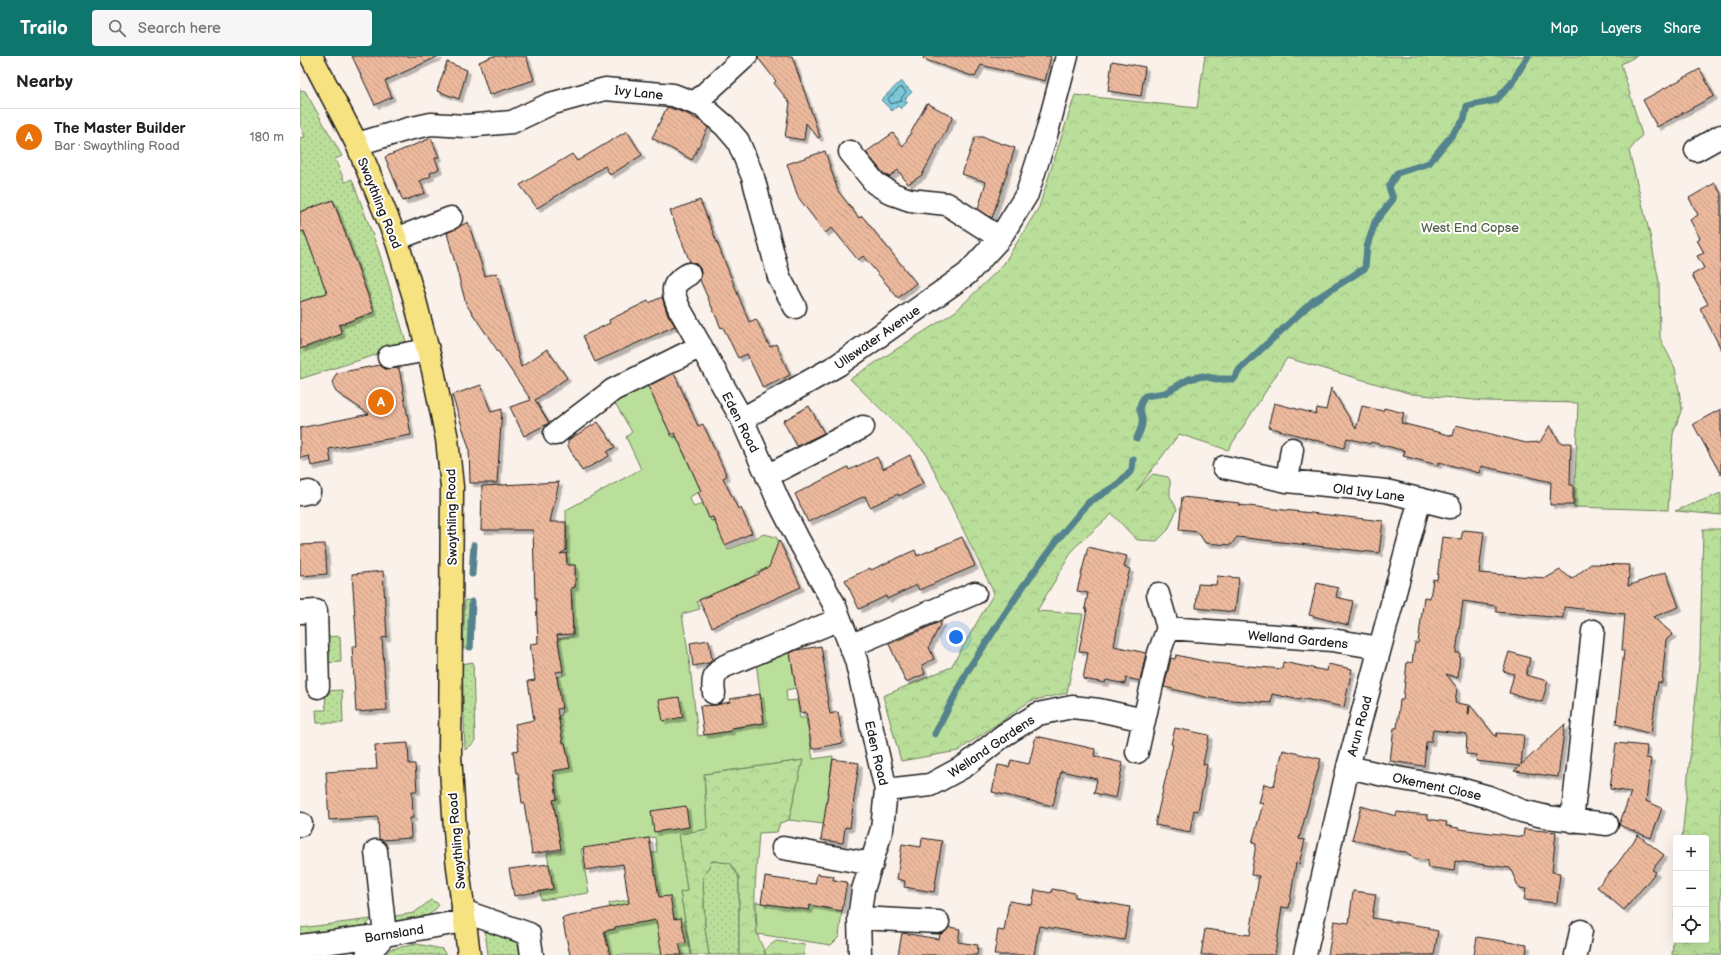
<!DOCTYPE html>
<html lang="en">
<head>
<meta charset="utf-8">
<style>
  body { margin:0; font-family:"Balsamiq Sans",sans-serif; background:#f6f6f6; color:#222 }
  .controls { position:absolute; right:12px; bottom:12px; display:grid; overflow:hidden; border-radius:4px; box-shadow:0 4px 16px #0002 }
  .controls button { width:36px; height:36px; display:grid; place-items:center; padding:0; border:0; border-bottom:1px solid #e0e0e0; background:#fff; color:#222; font:20px sans-serif }
  .you { position:absolute; left:656px; top:581px; width:14px; height:14px; margin:-10px; border:3px solid #fff; border-radius:50%; background:#1a73e8; box-shadow:0 0 0 6px #1a73e833 }
  .badge { display:grid; place-items:center; width:26px; height:26px; border-radius:50%; background:#0f766e; color:#fff; font-size:13px; font-weight:700 }
  .pin { position:absolute; translate:-50% -50%; border:2px solid #fff; box-shadow:0 1px 4px #0006 }
  .list { margin:0; padding:0; list-style:none }
  h2 { display:flex; justify-content:space-between; align-items:center; height:52px; margin:0; padding:0 16px; font-size:17px }
  h2 small { font-size:13px; font-weight:400; color:#767676 }
  .list li { display:grid; grid-template-columns:26px 1fr auto; gap:12px; align-items:center; box-sizing:border-box; height:56px; padding:0 16px; border-top:1px solid #e0e0e0 }
  .list b { display:block; font-size:15px; white-space:nowrap }
  .list p { margin:0; font-size:13px; white-space:nowrap; color:#767676 }
  .list em { font-size:13px; font-style:normal; color:#767676 }
  .icon { flex:none; width:22px; height:22px; fill:none; stroke:currentColor; stroke-width:2; stroke-linecap:round; stroke-linejoin:round }
  .map { position:relative; flex:none; width:1421px; height:899px; overflow:hidden }
  header { display:flex; align-items:center; gap:24px; box-sizing:border-box; height:56px; padding:0 20px; background:#0f766e; color:#fff }
  header strong { font-size:19px }
  nav { display:flex; gap:22px; margin-inline-start:auto; font-size:14px }
  .search { width:280px; height:36px; background:#f6f6f6; display:flex; align-items:center; gap:10px; box-sizing:border-box; padding:0 14px; border-radius:4px; color:#767676; font-size:15px }
  main { display:flex }
  aside { flex:1; background:#fff }
  .map>svg:first-child { display:block }
</style>
</head>
<body>
<header>
<strong>Trailo</strong>
<div class="search"><svg class="icon" aria-label="search" viewBox="0 0 24 24"><circle cx="10" cy="10" r="6"/><path d="M15 15l6 6"/></svg>Search here</div>
<nav><a>Map</a><a>Layers</a><a>Share</a></nav>
</header>
<main>
<aside>
<h2>Nearby<small></small></h2>
<ul class="list">
<li><span class="badge" style="background:#e8710a">A</span><div><b>The Master Builder</b><p>Bar · Swaythling Road</p></div><em>180 m</em></li>
</ul>
</aside>
<div class="map">
<svg width="1421" height="899" viewBox="0 0 1421 899">
  <defs>
    <pattern id="grass-dots" width="8" height="8" patternUnits="userSpaceOnUse"><rect width="8" height="8" fill="#badf9a"/><path d="M2 2h.1M6 6h.1" fill="none" stroke="#9fbf84" stroke-width="1.8" stroke-linecap="round"/></pattern>
    <pattern id="forest-crowns" width="20" height="18" patternUnits="userSpaceOnUse"><rect width="20" height="18" fill="#badf9a"/><path d="M2 6a3 3 0 1 1 6 0M12 15a3 3 0 1 1 6 0" fill="none" stroke="#9fbf84"/></pattern>
    <pattern id="water-ripples" width="26" height="14" patternUnits="userSpaceOnUse"><rect width="26" height="14" fill="#7bc7d9"/><path d="M2 4q2-2 4 0t4 0M15 11q2-2 4 0t4 0" fill="none" stroke="#6aaaba"/></pattern>
    <pattern id="building-back-hatch" width="6" height="6" patternUnits="userSpaceOnUse"><rect width="6" height="6" fill="#ecb99d"/><path d="M-1 5l2 2M0 0l6 6M5-1l2 2" fill="none" stroke="#ca9e87"/></pattern>
    <filter id="shadow"><feDropShadow dx="3.5" dy="3.5" stdDeviation="0" flood-color="#0004"/></filter>
  </defs>
  <rect width="100%" height="100%" fill="#fbf1eb"/>
  <filter id="ink" filterUnits="userSpaceOnUse"><feTurbulence type="fractalNoise" baseFrequency=".025" numOctaves="2"/><feDisplacementMap in="SourceGraphic" scale="8" xChannelSelector="R" yChannelSelector="G"/><feConvolveMatrix kernelMatrix="1 2 1 2 8 2 1 2 1" color-interpolation-filters="sRGB"/></filter>
  <g filter="url(#ink)">
    <path fill="url(#grass-dots)" stroke="#6b7e5b" d="M0 34 5 35 42 100 35 103 45 126 52 123 79 196 107 289 0 323V293L42 278 39 269 74 256 33 144 0 156V82L5 81 0 68Z
      M4 175 27 237 0 246V176Z
      M1421 437V459L1375 455Z
      M165 544 174 545 173 592 163 593Z
      M40 580 41 606 24 607 23 581Z
      M173 606 175 686 165 694 162 608Z
      M42 634 43 667H17L16 654H26L25 635Z
      M412 805 430 807 439 821V899H409L405 873 403 821Z
      M131 844 139 848C133 862 101 874 90 861L114 857Z
      M71 863 66 870 0 880V872Z
      M184 867 214 882 218 889 220 899H188Z
      M117 888 142 893 146 899H85L91 893Z"/>
    <path fill="url(#forest-crowns)" stroke="#6b7e5b" d="M905 0H1337L1321 8 1342 79 1329 95 1350 179 1359 226 1360 282 1375 312 1382 352 1373 378 1368 454 1274 451 1278 347 1184 345 1112 338 987 302 928 394 879 378 836 435 853 418 868 421 870 424V440L877 453 868 474 857 485 837 484 812 458 774 492 737 555 783 558 767 637 730 645 658 695 601 705 583 640 651 611 694 537 625 396 550 323 656 255 703 209 739 151 775 39 897 52Z
      M1403 473H1421V899H1372C1374 880 1374 862 1376 843V884H1406V782H1382L1400 598Z
      M503 704 489 764 480 767 477 776 459 777C457 809 452 844 457 876 458 884 464 891 465 899H439V821L430 807 412 805 403 821 405 873 409 899H391L380 836 387 835 379 778 407 773 404 718Z"/>
    <path fill="#badf9a" stroke="#6b7e5b" d="M346 326 372 381 376 380 401 435 389 441 394 451 403 447 411 465 414 464 428 494 464 478 476 481 485 497 475 509 456 517 454 520 399 544 397 546 400 553 382 558 389 602 398 680 431 675 434 672 464 667 456 606 489 591 496 632 486 634 487 645 497 644 500 662H506L513 703 533 700 524 768 489 764 503 704 404 718 407 773 379 778 387 835 380 836 391 899H310L304 875 315 873 309 847 329 844 326 829 356 823 352 797 357 796 355 781 281 793 289 837 241 844 240 836 253 833 247 797 261 795 253 744 257 743 253 712 269 709 265 687H263L258 660 262 659 257 621 263 620 258 583 273 580V578L272 543H266L265 532 275 531V509H267L266 454 341 413 326 381 332 376 312 342Z
      M456 846 509 854 510 849 542 855 539 881 531 889 457 878Z
      M476 885 505 889 504 899H465V893Z"/>
    <path fill="url(#water-ripples)" stroke="#55838d" d="M601 25 612 36 605 43 608 46 601 53 598 50 592 55 581 44Z"/>
    <g fill="none" stroke-linecap="round" stroke-linejoin="round">
      <path stroke="#426068" stroke-width="1" d="M600 32H602L606 36 602 41 601 45 591 48 588 43Z"/>
      <path stroke="#55838d" stroke-width="7" d="M837 382C839 377 842 372 842 367 844 354 834 356 845 340L865 337 889 323 903 320 916 323H934L940 313 1013 245 1065 212 1067 191 1075 166 1093 143 1089 131 1097 117 1129 107 1164 64 1167 50 1196 44 1211 28 1228 0
        M172 518 174 489
        M170 591 172 546
        M635 678 668 614 724 529 758 483 789 446 817 429 832 414 833 403"/>
    </g>
    <path fill="url(#building-back-hatch)" stroke="#1c1c1c" filter="url(#shadow)" d="M52 0H139L85 25 92 41 75 49Z
      M193 0H226L234 24 189 39 179 6Z
      M458 0H492L520 81 518 82 506 67 504 84 485 81 490 47 474 27 476 25 458 2Z
      M624 0H751L745 25 681 9 675 21 623 3Z
      M812 5 845 11 841 40 808 35Z
      M147 6 167 14 159 43 137 35Z
      M1400 13 1414 40 1357 71 1343 44Z
      M627 47 653 61 622 119 608 128 598 114 589 121 583 117 566 96 593 77 603 91Z
      M367 51 385 57 402 66 408 72 392 104 352 82Z
      M327 75 342 99 310 119 305 110 237 152 220 129 272 98 277 105Z
      M675 81H682L715 92 692 162 678 153 686 126 662 118Z
      M131 82 139 101 135 102 139 113 130 117 131 120 120 125 125 137 103 145 85 101Z
      M525 95 538 135 559 162 562 160 616 227 598 242 563 200 558 204 532 172 525 177 498 141 487 108Z
      M1415 127 1421 138V293L1400 252 1408 248 1392 219 1404 212 1397 200 1404 197 1397 184 1400 182 1390 164 1398 159 1389 142Z
      M33 144 74 256 39 269 42 278 0 293V246L27 237 4 175 0 176V156Z
      M400 144 449 266 456 263 470 291 476 288 490 319 463 332 447 298 438 302 423 271 421 272 400 224 401 218 400 212 395 207 390 206 370 155Z
      M168 166 185 220 197 217 221 311 247 293 267 322 235 344 249 367 224 380 210 351 231 344 166 248 147 177Z
      M362 241 367 257 375 270 295 306 283 280 310 267 309 264 348 245 349 247Z
      M80 309 85 313 99 312 111 379 29 393 31 406 11 410 9 400 0 402V372L69 358 36 336 33 330 34 322 37 317Z
      M374 317 398 370 403 368 427 420 423 422 438 453 441 452 452 477 425 489 413 461 409 462 398 436 401 435 375 377 371 379 348 330Z
      M181 329 191 356 202 353 197 427H170L169 392 152 339Z
      M1031 332 1056 373 1062 350 1083 355 1084 352 1104 357 1101 367 1153 380 1156 369 1226 387 1240 386 1250 369 1260 387H1271L1270 429H1273V449H1250L1251 426 1181 410 1179 417 1139 406 1138 409 1103 400 1105 395 1071 386 1070 388 1047 382 1044 392 968 371 974 347 1016 358 1017 352 1026 354Z
      M509 350 524 377 497 390 483 365Z
      M1421 353V419L1393 368Z
      M298 366 315 391 307 396 309 400 282 415 268 390V384Z
      M610 399 623 428 599 440 598 438 570 451 565 440 508 466 495 438 548 411 549 414 577 401 583 413Z
      M259 426 250 466H266V494L260 498 266 497 267 509H275V531L271 532 273 578 257 579 263 615 256 616 262 652 257 653 263 687H265L270 712 253 715 257 743 253 744 261 793 232 798 224 747H222L218 717H216L213 695 219 694 215 668 234 664 228 625 235 624 230 588 238 587 236 542H235L233 474H181L182 430Z
      M882 441 940 447 939 449 1083 465 1079 497 937 481 931 489 905 487 898 476 879 474Z
      M1163 474 1184 476 1179 517 1246 522 1260 514 1272 523 1291 508 1330 509 1328 530 1366 516 1379 551 1353 561 1373 578 1366 584 1362 627 1358 626 1351 678 1316 668 1324 595 1322 594 1325 558 1264 551 1263 562 1196 556V550L1163 545 1156 597H1160L1158 622 1146 618 1157 632 1155 647 1169 649 1168 658H1169L1170 649 1196 681 1197 677 1224 679 1221 709 1265 668 1258 721 1214 715 1220 710 1176 705 1177 699 1166 698 1167 678 1133 674 1131 686H1126L1124 710 1090 705 1094 672H1097L1100 644H1103L1107 606 1112 607 1115 587H1118L1124 541 1130 542 1133 523 1137 524 1142 481 1161 483Z
      M662 481 675 510 619 534 617 529 587 543 586 540 559 553 545 524 570 512 571 514 615 494 617 500Z
      M479 484 501 531 412 571 399 544 459 518V516L469 511Z
      M25 488 27 518 0 520V489Z
      M788 491 827 500 824 511 830 513 824 534 814 590 846 597 840 625 826 622 825 628 806 624 805 627 783 623 788 597 779 595 787 553 785 552 788 537 777 535Z
      M83 515 87 581 82 582 87 654 56 656 52 590H57L52 518Z
      M917 520 939 522 935 556 896 552 898 528 916 529Z
      M1017 527 1038 532 1036 541 1053 545 1048 569 1009 559Z
      M642 565 629 591 634 603 622 609 625 618 606 626 589 588Z
      M409 584 412 604 409 607 393 610 390 587Z
      M521 590 526 621H524L530 658 538 656 543 687 512 693 506 656 500 657 490 597 497 594Z
      M1209 596 1230 602 1226 619 1248 625 1242 646 1209 637 1214 618 1203 615Z
      M876 599 913 607 982 613 983 606 1027 615 1028 608 1052 613 1044 651 1000 642V644L972 638 971 647 931 644 909 642 864 631 871 602 875 603Z
      M460 638 464 667 431 672V675L404 679 400 650 416 649 430 646V643Z
      M379 641 383 661 363 665 359 644Z
      M875 672 909 679 903 708 907 709 898 755 894 754 890 776 855 769 873 689 871 688Z
      M736 680 795 693 794 700 823 707 816 742 794 737 797 723 761 715 753 750 692 736 698 709 709 711 711 704 729 708Z
      M108 687 109 708H115L117 735H112L113 762H110L111 782 82 784 79 783 78 761 29 764 26 716 77 713 75 689Z
      M1316 687 1347 690 1346 702 1351 703 1346 745 1362 752 1351 782 1319 769 1331 736 1310 733Z
      M983 694 1021 703 999 783 1005 784 999 808 996 807 989 852 982 851 975 899H901L905 873 950 879 959 820 951 819 956 788 952 787 963 748 959 747 964 728 973 730 974 729Z
      M533 703 559 707 550 772 545 771 543 787 521 784Z
      M386 750 389 771 354 776 351 755Z
      M1061 750 1096 760 1097 756 1128 759V763L1147 766 1146 770 1159 772V773L1223 781 1224 773 1256 776 1252 816 1260 817 1257 847 1224 844 1226 833 1219 832 1210 812 1155 805 1154 815 1127 811 1128 804 1115 803 1106 796 1096 795 1052 783Z
      M1338 779 1364 799 1352 814 1356 816 1324 854 1297 831 1318 807Z
      M349 782 359 841 370 840 374 863 381 862 386 887 379 888 382 899H362L356 864 315 871V873L304 875 310 899H270L262 862 329 847 323 808 286 814 283 792Z
      M622 782 642 785 634 836 604 831 605 825 597 823 602 788 621 791Z
      M249 808 253 833 214 840 209 813Z
      M517 818 534 820 533 824 547 826 542 855 510 849 509 854 461 847 465 821 515 828Z
      M752 833 775 837V841L830 851 824 884 739 870 734 899H694L698 874 704 875 709 845 732 849 735 834 751 837Z
      M1053 835 1076 838 1072 862 1128 871V873L1138 875 1134 899H1028L1034 865 1049 867Z
      M649 871 660 873 658 886 678 889 677 899H598L602 877 639 883 640 878 644 877Z
      M1177 881 1227 889 1226 899H1174Z"/>
    <g fill="none" stroke-linecap="round" stroke-linejoin="round">
      <defs>
        <path id="minor" d="M395 47 446 0
          M57 88 108 73 131 68 166 70 212 66 250 48 305 33 373 39 402 50 425 70 438 85 453 121 479 221 495 251
          M1396 94 1421 80
          M550 96 575 127 593 138 610 144 647 148 700 182
          M96 183 151 162
          M389 218C371 229 371 232 379 252L442 363 478 444 498 483 534 548 556 604 586 734 582 773 563 834 559 862 560 899
          M89 301 128 294
          M442 363 538 309 667 218 700 182 727 138 747 76 767 0
          M255 378 313 334 401 290
          M924 411 987 425 1086 435 1150 451
          M467 420 563 371
          M987 425 992 393
          M0 438 9 436
          M858 538 868 572
          M0 556 16 555 18 631
          M550 590 675 537
          M414 637C412 624 414 617 425 610L540 563
          M837 696 859 597 868 572 1032 584 1080 592
          M1048 711 1097 722 1160 733 1189 741 1222 755 1247 761 1307 768
          M586 734 630 729 665 710 704 679 738 658 772 651 799 654 844 664
          M1272 765 1293 575
          M0 769 1 768
          M483 792 572 808
          M163 855 229 878 232 899
          M559 862 638 866
          M0 890 85 879 164 865
          M67 899 85 879 76 795
          M1005 899 1048 711 1120 443
          M1276 899 1281 875"/>
        <path id="major" d="M11 0 57 88 96 183 114 241 133 314 147 383 152 431 150 699 157 803 169 899"/>
      </defs>
      <use href="#minor" stroke="#1c1c1c" stroke-width="25"/>
      <use href="#major" stroke="#1c1c1c" stroke-width="25"/>
      <use href="#minor" stroke="#fff" stroke-width="22"/>
      <use href="#major" stroke="#f7e281" stroke-width="22"/>
    </g>
  </g>
  <g text-anchor="middle" stroke-width="4" stroke-linejoin="round" paint-order="stroke">
    <g font-size="13" fill="#1c1c1c" stroke="#fff">
      <text transform="translate(339 36) rotate(6)" y="5">Ivy Lane</text>
      <text transform="translate(80 147) rotate(68)" y="5">Swaythling Road</text>
      <text transform="translate(577 281) rotate(-35)" y="5">Ullswater Avenue</text>
      <text transform="translate(441 366) rotate(63)" y="5">Eden Road</text>
      <text transform="translate(1069 436) rotate(7)" y="5">Old Ivy Lane</text>
      <text transform="translate(151 461) rotate(-91)" y="5">Swaythling Road</text>
      <text transform="translate(998 583) rotate(5)" y="5">Welland Gardens</text>
      <text transform="translate(1059 670) rotate(-75)" y="5">Arun Road</text>
      <text transform="translate(691 690) rotate(-34)" y="5">Welland Gardens</text>
      <text transform="translate(577 697) rotate(77)" y="5">Eden Road</text>
      <text transform="translate(1137 730) rotate(12)" y="5">Okement Close</text>
      <text transform="translate(156 785) rotate(-95)" y="5">Swaythling Road</text>
      <text transform="translate(94 877) rotate(-9)" y="5">Barnsland</text>
    </g>
    <g font-size="13" fill="#536048" stroke="#fff">
      <text x="1170" y="176">West End Copse</text>
    </g>
  </g>
</svg>
<div class="controls">
<button>+</button>
<button>−</button>
<button><svg class="icon" aria-label="locate" viewBox="0 0 24 24"><circle cx="12" cy="12" r="6"/><path d="M12 2v4M12 18v4M2 12h4M18 12h4"/></svg></button>
</div>
<div class="you"></div>
<div class="pin badge" style="left:81px;top:346px;background:#e8710a">A</div>
</div>
</main>
</body>
</html>
